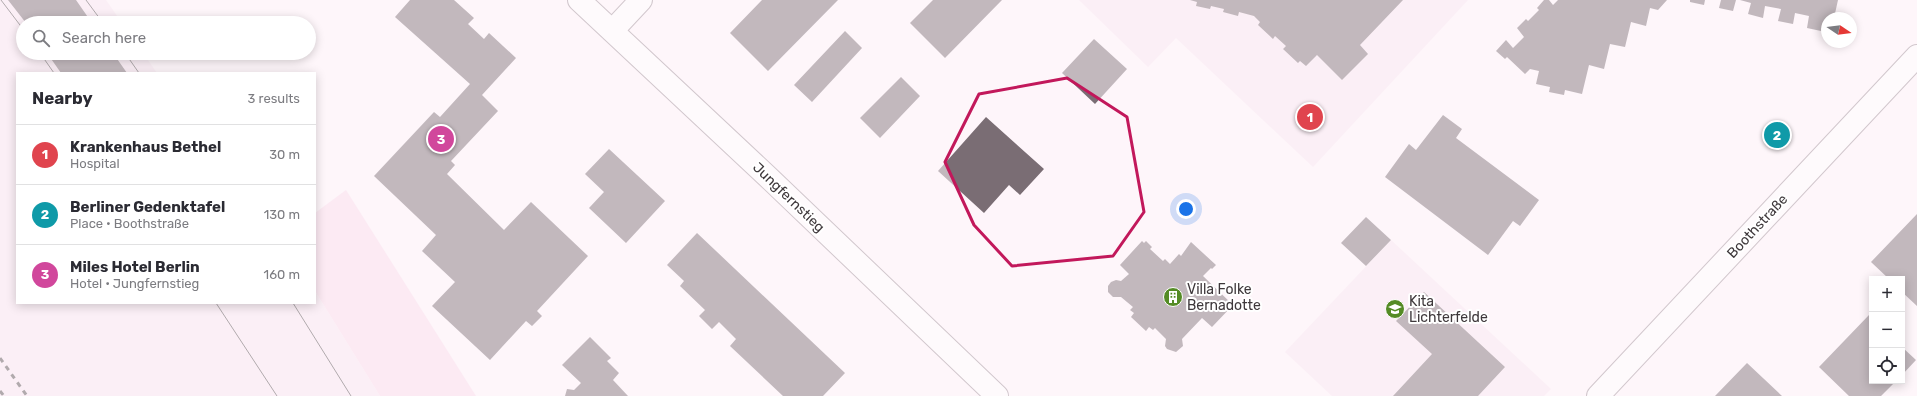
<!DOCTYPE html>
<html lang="en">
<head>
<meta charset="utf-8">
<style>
  body { margin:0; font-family:Rubik,sans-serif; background:#f7f7f7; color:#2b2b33 }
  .controls { position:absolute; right:12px; bottom:12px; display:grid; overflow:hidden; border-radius:0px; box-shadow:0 2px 10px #0003 }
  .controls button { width:36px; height:36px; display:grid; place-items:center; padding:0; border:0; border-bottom:1px solid #e1e1e2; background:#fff; color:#2b2b33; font:20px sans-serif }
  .compass { position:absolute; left:1821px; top:12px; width:36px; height:36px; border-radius:50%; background:#fff; box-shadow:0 2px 10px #0003; rotate:103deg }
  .you { position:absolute; left:1186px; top:209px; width:14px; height:14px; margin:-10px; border:3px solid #fff; border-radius:50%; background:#1a73e8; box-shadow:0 0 0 6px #1a73e833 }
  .badge { display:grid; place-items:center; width:26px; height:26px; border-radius:50%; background:#1a73e8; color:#fff; font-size:13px; font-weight:700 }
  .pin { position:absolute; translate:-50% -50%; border:2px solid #fff; box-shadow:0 1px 4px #0006 }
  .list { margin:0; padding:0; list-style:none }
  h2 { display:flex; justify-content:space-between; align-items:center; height:52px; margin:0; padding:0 16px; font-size:17px }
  h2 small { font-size:13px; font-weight:400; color:#7c7c81 }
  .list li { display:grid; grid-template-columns:26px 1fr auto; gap:12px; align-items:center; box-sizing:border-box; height:60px; padding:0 16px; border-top:1px solid #e1e1e2 }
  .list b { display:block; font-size:15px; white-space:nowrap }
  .list p { margin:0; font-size:13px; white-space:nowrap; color:#7c7c81 }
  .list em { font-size:13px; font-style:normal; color:#7c7c81 }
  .icon { flex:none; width:22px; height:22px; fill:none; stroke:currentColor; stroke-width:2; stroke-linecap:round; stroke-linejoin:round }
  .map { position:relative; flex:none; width:1917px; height:396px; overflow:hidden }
  .search { position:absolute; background:#fff; box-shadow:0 2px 10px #0003; left:16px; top:16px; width:300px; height:44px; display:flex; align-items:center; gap:10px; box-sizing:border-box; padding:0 14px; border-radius:22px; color:#7c7c81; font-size:15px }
  .panel { position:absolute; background:#fff; box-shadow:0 2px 10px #0003; left:16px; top:72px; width:300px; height:232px; border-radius:0px }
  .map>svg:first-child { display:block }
</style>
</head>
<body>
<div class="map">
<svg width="1917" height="396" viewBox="0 0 1917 396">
  <rect width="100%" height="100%" fill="#fef5fa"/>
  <path fill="#f9e7f1" d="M0 0H106L122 23H23V53H143L157 73H17V303H315V291L380 396H0Z
    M1079 0H1468L1313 167 1176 38 1148 67Z
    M1391 240 1551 389 1544 396H1332L1285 352Z"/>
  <path fill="#fadcec" d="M346 190 476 396H380L315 291V213Z"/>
  <path fill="#7a6d74" d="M8 0H76L92 23H26Z
    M410 0H454L474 18 468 24 484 39 489 33 516 58 482 95 498 111 451 161 455 165 447 174 504 230 531 202 588 256 537 311 542 316 532 326 526 321 490 360 432 306 455 282 422 251 436 235 374 176 434 112 440 117 470 84 395 17Z
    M762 0H838L768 71 730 33Z
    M933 0H1002L945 58 910 23Z
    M1190 0H1403L1360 45 1368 54 1342 80 1317 55 1306 66 1300 61 1298 63 1283 49 1286 46 1275 36 1273 39 1258 25 1260 22 1254 16 1239 12 1238 16 1223 12 1224 9 1211 6 1210 9 1196 6 1197 2Z
    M1544 0H1549L1553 5 1558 0H1667L1658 10 1650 8 1646 26 1631 22 1625 47 1610 44 1604 69 1589 65 1582 94 1565 90 1564 95 1549 92 1550 87 1536 84 1539 71 1530 69 1525 74 1507 57 1505 59 1496 51 1506 40 1513 48 1524 37 1517 28 1526 19 1528 21 1539 10 1537 8Z
    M1690 0H1705L1704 5 1690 2Z
    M1721 0H1736L1733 11 1719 8Z
    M1740 0H1838L1834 18H1827V20H1824L1821 31 1807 28 1809 16 1795 13 1793 24 1778 21 1781 9 1765 6 1763 18 1748 14 1751 3Z
    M845 31 862 48 812 102 794 85Z
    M1094 39 1127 69 1095 104 1062 73Z
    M47 53H113L127 73H61Z
    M901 77 920 96 880 138 860 118Z
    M1443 115 1462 129 1456 138 1539 200 1520 226 1513 221 1488 255 1385 177 1409 144 1416 150Z
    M986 117 1044 169 1020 195 1009 185 984 213 938 171Z
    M609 149 665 201 626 243 589 208 604 192 585 174Z
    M1917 214V306L1902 292V279H1889L1871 262Z
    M1366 217 1391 240 1366 266 1341 243Z
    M697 233 845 373 823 396H783L730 346 736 339 719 322 712 329 699 316 705 310 680 286 684 281 667 265Z
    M1142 241 1144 243 1146 241 1152 247 1150 249 1163 261 1165 259 1170 264 1179 254 1181 256 1191 242 1216 265 1212 269 1211 268 1203 276 1233 305 1212 327 1202 318 1182 339 1183 346 1176 352 1167 349 1165 346 1166 339 1155 328 1153 330 1149 327 1146 331 1131 317 1134 313 1130 310 1133 307 1121 297H1113L1108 292V286L1111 282 1116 280 1121 281 1129 274 1120 265Z
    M1424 292 1505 367 1478 396H1393L1432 354 1396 321Z
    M1869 315 1872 318V381H1896L1881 396H1849L1819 367Z
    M590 337 611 358 607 361 619 373 613 380 628 396H565L567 389 574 390 581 383 562 365Z
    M1902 347 1916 360 1902 375Z
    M1747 363 1782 396H1715Z"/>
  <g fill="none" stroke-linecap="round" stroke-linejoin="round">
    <defs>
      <path id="street" d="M579 0 768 177 997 396
        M612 31 641 0
        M1598 396 1917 56"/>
    </defs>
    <use href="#street" stroke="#9d8f97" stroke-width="24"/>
    <use href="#street" stroke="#fff" stroke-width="22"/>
    <path stroke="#544e51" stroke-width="1" d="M1 0 23 29
      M86 0 103 23
      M40 53 54 73
      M125 53 139 73
      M216 303 277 396
      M293 303 351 396"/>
    <path stroke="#544e51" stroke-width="3" stroke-dasharray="5 5" stroke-linecap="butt" d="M0 358 27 396
      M0 391 4 396"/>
  </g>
  <path d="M0 0H1917V396H0ZM1067 78 1127 117 1144 212 1113 256 1012 266 974 225 945 162 979 94Z" fill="#fef5fa" fill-opacity=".55" fill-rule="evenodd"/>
  <path fill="none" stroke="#c2185b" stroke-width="3" stroke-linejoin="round" d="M1067 78 1127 117 1144 212 1113 256 1012 266 974 225 945 162 979 94Z"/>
  <defs>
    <symbol id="building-disc" viewBox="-11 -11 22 22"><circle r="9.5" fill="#548b25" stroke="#fff"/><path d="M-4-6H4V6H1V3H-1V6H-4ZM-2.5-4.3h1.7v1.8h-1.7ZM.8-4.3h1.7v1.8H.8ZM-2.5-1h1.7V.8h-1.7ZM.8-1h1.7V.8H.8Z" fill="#fff"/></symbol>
    <symbol id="school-disc" viewBox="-11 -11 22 22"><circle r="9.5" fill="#548b25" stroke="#fff"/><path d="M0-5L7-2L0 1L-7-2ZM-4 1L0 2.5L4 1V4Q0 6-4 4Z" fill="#fff"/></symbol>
  </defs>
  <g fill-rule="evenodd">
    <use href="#building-disc" x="1162" y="286" width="22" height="22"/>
    <use href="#school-disc" x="1384" y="298" width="22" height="22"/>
  </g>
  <g text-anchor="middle" stroke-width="4" stroke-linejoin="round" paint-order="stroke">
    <g font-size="14" fill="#3e383b" stroke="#fff">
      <text transform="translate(789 197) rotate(44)" y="5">Jungfernstieg</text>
      <text transform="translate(1757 226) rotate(-47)" y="5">Boothstraße</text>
    </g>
    <g font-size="14" fill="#3e383b" stroke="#fff" text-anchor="start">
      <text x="1187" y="294">Villa Folke<tspan x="1187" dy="16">Bernadotte</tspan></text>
      <text x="1409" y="306">Kita<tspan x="1409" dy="16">Lichterfelde</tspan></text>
    </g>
  </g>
</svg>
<div class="controls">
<button>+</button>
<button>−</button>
<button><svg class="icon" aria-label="locate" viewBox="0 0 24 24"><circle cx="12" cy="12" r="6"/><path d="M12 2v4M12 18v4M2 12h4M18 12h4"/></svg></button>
</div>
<svg class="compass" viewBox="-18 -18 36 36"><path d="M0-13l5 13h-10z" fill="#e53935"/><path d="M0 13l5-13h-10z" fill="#7c7c81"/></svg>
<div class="you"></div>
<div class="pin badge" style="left:1310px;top:117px;background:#e0444e">1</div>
<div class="pin badge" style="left:1777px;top:135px;background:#0f9aa8">2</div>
<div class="pin badge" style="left:441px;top:139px;background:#d1479c">3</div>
<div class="search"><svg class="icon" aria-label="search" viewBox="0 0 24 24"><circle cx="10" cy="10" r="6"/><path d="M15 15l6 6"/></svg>Search here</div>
<section class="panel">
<h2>Nearby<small>3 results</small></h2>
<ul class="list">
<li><span class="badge" style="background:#e0444e">1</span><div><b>Krankenhaus Bethel</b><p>Hospital</p></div><em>30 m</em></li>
<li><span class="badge" style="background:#0f9aa8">2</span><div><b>Berliner Gedenktafel</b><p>Place · Boothstraße</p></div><em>130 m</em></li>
<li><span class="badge" style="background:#d1479c">3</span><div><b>Miles Hotel Berlin</b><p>Hotel · Jungfernstieg</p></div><em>160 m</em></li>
</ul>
</section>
</div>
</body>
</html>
